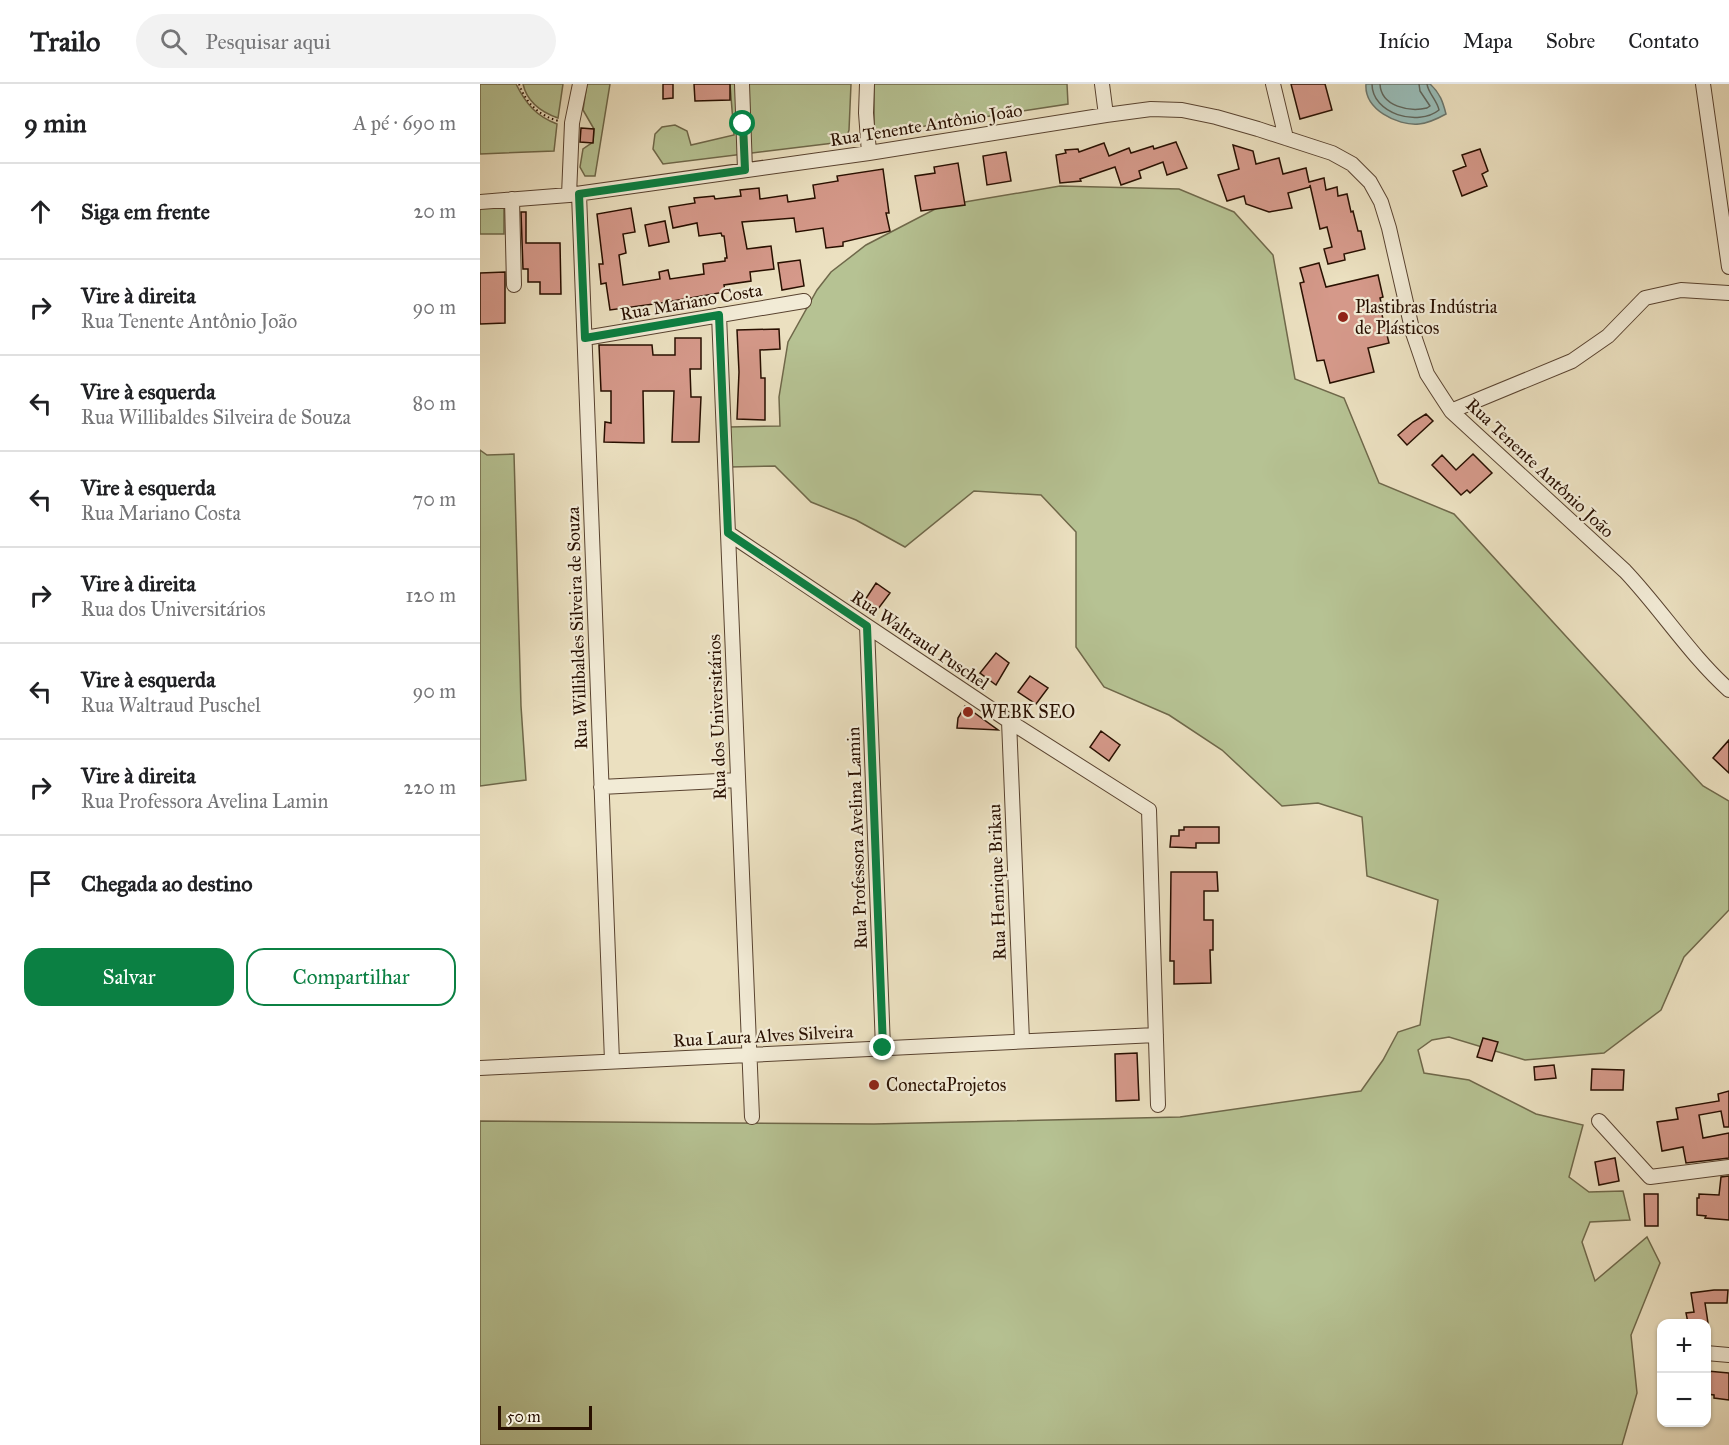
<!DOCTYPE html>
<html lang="pt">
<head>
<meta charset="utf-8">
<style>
  body { margin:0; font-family:"IM FELL Great Primer",serif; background:#f2f2f2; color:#202124 }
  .controls { position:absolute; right:18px; bottom:18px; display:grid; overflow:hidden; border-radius:12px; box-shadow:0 2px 4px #0004 }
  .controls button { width:54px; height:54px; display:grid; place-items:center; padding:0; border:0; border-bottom:2px solid #e0e0e0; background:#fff; color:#202124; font:30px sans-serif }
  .scale { position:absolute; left:18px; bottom:15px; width:94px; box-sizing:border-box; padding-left:6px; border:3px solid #280f00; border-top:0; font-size:16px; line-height:21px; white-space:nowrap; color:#280f00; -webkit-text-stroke:4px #f2ebd6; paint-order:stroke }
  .stop { position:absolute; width:18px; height:18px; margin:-14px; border:4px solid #0b8043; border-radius:50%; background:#fff }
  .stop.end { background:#0b8043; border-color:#fff; box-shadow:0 2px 6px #0008 }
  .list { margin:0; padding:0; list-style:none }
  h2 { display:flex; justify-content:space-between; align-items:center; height:78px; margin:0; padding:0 24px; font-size:26px }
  h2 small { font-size:20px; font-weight:400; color:#757577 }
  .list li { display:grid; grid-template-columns:39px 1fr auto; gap:18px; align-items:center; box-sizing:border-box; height:96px; padding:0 24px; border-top:2px solid #e0e0e0 }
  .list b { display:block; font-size:22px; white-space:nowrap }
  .list p { margin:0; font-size:20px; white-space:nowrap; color:#757577 }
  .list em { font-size:20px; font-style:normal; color:#757577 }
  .actions { display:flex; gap:12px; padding:18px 24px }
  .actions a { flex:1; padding:14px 0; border:2px solid #0b8043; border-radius:18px; text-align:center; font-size:21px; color:#0b8043 }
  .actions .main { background:#0b8043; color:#fff }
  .icon { flex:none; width:33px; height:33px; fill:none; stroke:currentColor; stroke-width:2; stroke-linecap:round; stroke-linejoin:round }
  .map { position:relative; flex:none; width:1249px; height:1361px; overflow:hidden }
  header { display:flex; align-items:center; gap:36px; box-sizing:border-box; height:84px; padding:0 30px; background:#fff; border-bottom:2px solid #e0e0e0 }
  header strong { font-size:28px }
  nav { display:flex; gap:33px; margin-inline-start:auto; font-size:21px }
  .search { width:420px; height:54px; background:#f2f2f2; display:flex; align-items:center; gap:15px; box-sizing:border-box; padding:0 21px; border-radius:33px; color:#757577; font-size:22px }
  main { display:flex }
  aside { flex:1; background:#fff }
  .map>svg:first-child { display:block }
</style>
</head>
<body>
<header>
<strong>Trailo</strong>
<div class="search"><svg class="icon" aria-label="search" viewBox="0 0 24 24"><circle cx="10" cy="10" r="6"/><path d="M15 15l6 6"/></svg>Pesquisar aqui</div>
<nav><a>Início</a><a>Mapa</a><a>Sobre</a><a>Contato</a></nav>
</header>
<main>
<aside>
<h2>9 min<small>A pé · 690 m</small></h2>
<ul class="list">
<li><svg class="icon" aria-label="ahead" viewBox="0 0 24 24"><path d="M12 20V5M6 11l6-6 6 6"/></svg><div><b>Siga em frente</b></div><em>20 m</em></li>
<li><svg class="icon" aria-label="right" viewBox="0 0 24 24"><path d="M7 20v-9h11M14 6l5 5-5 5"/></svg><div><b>Vire à direita</b><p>Rua Tenente Antônio João</p></div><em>90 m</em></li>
<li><svg class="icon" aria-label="left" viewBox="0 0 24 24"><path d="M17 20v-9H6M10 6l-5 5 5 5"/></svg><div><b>Vire à esquerda</b><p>Rua Willibaldes Silveira de Souza</p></div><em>80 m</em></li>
<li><svg class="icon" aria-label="left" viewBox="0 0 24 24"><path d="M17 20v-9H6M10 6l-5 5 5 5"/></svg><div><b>Vire à esquerda</b><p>Rua Mariano Costa</p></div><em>70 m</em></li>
<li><svg class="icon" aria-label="right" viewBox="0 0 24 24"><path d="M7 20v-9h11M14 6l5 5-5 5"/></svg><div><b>Vire à direita</b><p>Rua dos Universitários</p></div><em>120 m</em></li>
<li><svg class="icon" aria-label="left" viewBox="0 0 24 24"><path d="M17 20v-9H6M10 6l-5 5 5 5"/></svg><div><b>Vire à esquerda</b><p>Rua Waltraud Puschel</p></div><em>90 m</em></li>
<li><svg class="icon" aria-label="right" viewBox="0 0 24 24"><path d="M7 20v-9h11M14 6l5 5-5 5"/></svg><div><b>Vire à direita</b><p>Rua Professora Avelina Lamin</p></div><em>220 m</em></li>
<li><svg class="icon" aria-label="arrive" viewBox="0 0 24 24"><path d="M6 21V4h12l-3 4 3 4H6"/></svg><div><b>Chegada ao destino</b></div></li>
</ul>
<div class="actions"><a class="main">Salvar</a><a>Compartilhar</a></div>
</aside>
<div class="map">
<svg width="1249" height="1361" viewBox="0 0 1249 1361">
  <rect width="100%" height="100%" fill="#ebe0c0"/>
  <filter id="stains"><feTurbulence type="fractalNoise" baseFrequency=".00333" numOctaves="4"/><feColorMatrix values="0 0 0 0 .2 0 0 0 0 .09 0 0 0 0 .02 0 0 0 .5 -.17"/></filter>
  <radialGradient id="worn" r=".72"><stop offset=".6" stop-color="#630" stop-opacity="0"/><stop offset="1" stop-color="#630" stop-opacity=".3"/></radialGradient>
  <path fill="#b6c293" stroke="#6f684a" stroke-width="1.5" d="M0 0H36C46 20 56 32 77 40L74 67 0 70Z
    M43 0H83L78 34C61 28 47 18 43 0Z
    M107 0H130L115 92H105L100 83 103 65 113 58 114 45 103 26Z
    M250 0H371L369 46 366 55 354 59 183 80 173 65 175 50 182 43 195 41 207 47 211 61 254 51Z
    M394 0H587L588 20 394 50Z
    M580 102 699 105 754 128 793 171 815 295 864 314 899 399 974 430 1223 702 1249 717V826L1204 873 1181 926 1124 969 1045 976 969 953 952 956 938 966 944 989 989 996 1056 1030 1103 1041 1089 1093 1109 1108 1143 1107 1150 1136 1110 1138 1102 1158 1115 1197 1167 1153 1180 1179 1151 1251 1157 1309 1142 1361H0V1037L394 1040 700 1033 881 1007 903 976 918 948 940 941 958 816 887 792 882 733 838 719 802 722 742 666 689 631 624 603 596 563V448L561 411 494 407 425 463 376 436 331 418 295 382 250 383 249 343 300 342 299 313 308 258 337 206 351 188 386 161 461 122Z
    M0 124H24V150H0Z
    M0 366 7 371 34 370 41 622 46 696 0 702Z"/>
  <path fill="#99bcb7" stroke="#6c776e" stroke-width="1.5" d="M886 0H950C960 9 963 18 966 30 957 35 949 39 939 40 917 42 884 25 886 0Z"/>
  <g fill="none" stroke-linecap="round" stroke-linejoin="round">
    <path stroke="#60665c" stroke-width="1.5" d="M892 0C892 30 938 43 959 26 957 16 948 9 947 0
      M900 0C901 23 930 28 947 24L950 22 940 7 939 0"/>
  </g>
  <path fill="#d5998a" stroke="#280f00" stroke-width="1.5" d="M183 0H193V14L183 15Z
    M214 0H250V16L215 17Z
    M811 0H845L852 26 820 35Z
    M101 44 114 45 113 59 100 58Z
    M696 58 707 84 687 91 683 78 659 87 661 94 641 101 635 83 600 95 601 97 580 99 576 71 586 69 585 66 598 65 599 68 624 59 629 72 649 64 651 69 673 62 674 65Z
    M753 61 773 67 776 80 799 74 803 90 826 84 829 98 844 94 846 106 857 103 858 112 867 110 871 128 873 127 878 147H881L885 165 864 170 865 176 848 180 844 165 852 163 847 143 840 145 830 101V103L808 109 812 124 789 128 766 120 764 112 747 117 738 91 759 85Z
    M1000 65 1008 87 1002 90 1007 102 982 112 973 87 986 82 982 71Z
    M526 68 531 97 507 101 503 72Z
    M478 79 485 121 441 127 435 92 455 89 454 83Z
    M403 85 409 129H406L410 147 363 158V162L346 164 343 144 316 148 314 134 262 138 267 165 291 162 294 185 270 188 271 197 244 201 245 208 181 219 130 226 126 199 121 200 119 180H123L117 130 151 124 155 148 143 150 146 169 139 171 143 201 180 195 179 188 188 186 190 195 224 190 223 180 245 177V174H247L244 152H242L241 149 219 152 217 139 193 144 189 123 215 119 214 114 234 112 235 115 261 112 260 106 279 104 280 115 307 111 308 118 335 114 333 101 358 97 357 92Z
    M41 128H46V159H80L81 210H60V198H48V185H43Z
    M185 137 189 158 169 162 165 141Z
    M320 176 324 202 302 206 298 179Z
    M839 179 846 203 898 191 903 213 900 214 903 227H901L909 259 888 264 894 288 850 299 844 276 837 277 820 199 824 198 820 184Z
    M25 188V239L0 240V189Z
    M299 245 300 265 280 266 281 294H285V336L257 335 259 288 257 246Z
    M195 254H221V285H210L211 313H221L219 358H192L194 307H163L164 359 124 358 125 338 131 339V307H121L119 261H172L173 271H195Z
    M946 330 953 337 927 361 918 351 933 338Z
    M993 370 1012 389 990 409 987 406 981 411 952 381 962 371 976 386Z
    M396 499 410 509 398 525 385 516Z
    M516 569 529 579 516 601 500 589Z
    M550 592 568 604 556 620 538 608Z
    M485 622 518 646 477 644 478 634Z
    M621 647 640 661 629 677 610 663Z
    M1249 656V689L1233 674Z
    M704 743H739V759H716V764L690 763 691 752H699V746H704Z
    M691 788H737L738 807H724V836H733V866H730L731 899 694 900V877H690Z
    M1003 954 1018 958 1012 977 997 973Z
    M657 969 659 1016 636 1017 635 970Z
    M1074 981 1076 994 1055 996 1054 983Z
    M1112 985 1144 986 1143 1006H1111Z
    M1249 1007V1043H1244L1241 1027 1219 1031 1223 1054 1249 1049V1074L1206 1079 1203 1063 1182 1067 1177 1038 1198 1035 1196 1024 1239 1017 1238 1010Z
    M1135 1074 1139 1097 1119 1101 1115 1078Z
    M1249 1092V1136L1225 1134 1226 1132 1217 1131V1114H1219V1110L1239 1111 1241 1093Z
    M1164 1110H1178V1142H1165Z
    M1234 1206H1248L1247 1219H1225L1228 1239H1208L1206 1229 1214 1228 1211 1209Z
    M1227 1287 1249 1289V1316L1234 1314V1311L1227 1310Z"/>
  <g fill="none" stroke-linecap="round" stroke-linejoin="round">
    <defs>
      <path id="minor" d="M262 0 265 86
        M387 0 386 29 389 69
        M622 0 626 31
        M793 0 806 54
        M1223 0 1249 183
        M99 110 132 977
        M89 111 92 39 100 0
        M32 115 34 201
        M0 118 89 111 389 69 626 31 671 25 702 26 736 33 778 45 852 69 872 80 890 98 901 118 909 144 933 249 947 290 956 304 971 327 1145 487C1181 525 1210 571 1249 606
        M239 231 272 1033
        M105 254 324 217
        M971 327 1092 277 1128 252 1165 214 1201 206 1249 209
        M248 449 529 637 669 726 678 1021
        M387 542 403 964
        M529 637 542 957
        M121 703 258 696
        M0 984 676 951
        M1119 1037 1170 1093 1249 1083
        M1226 1269 1249 1271"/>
    </defs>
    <use href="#minor" stroke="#594330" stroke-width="16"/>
    <path stroke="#280f00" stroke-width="2" stroke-dasharray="1.5 3" stroke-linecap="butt" d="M39 0C46 19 59 32 79 37"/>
    <use href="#minor" stroke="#f2ebd6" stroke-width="14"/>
  </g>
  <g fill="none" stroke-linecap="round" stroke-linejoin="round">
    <path stroke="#0b8043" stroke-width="8" d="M263 40 265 86 99 110 105 254 239 231 248 449 387 542 403 964"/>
  </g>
  <g fill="#8f2418" stroke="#f2ebd6" stroke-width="2">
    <circle cx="863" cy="233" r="6"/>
    <circle cx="488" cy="628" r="6"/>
    <circle cx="394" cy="1001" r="6"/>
  </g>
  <g text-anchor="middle" stroke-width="4.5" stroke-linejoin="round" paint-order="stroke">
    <g font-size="18" fill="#280f00" stroke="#f2ebd6">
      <text transform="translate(446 41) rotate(-9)" y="6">Rua Tenente Antônio João</text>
      <text transform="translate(211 218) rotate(-10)" y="6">Rua Mariano Costa</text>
      <text transform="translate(1060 384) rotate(43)" y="6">Rua Tenente Antônio João</text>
      <text transform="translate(97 544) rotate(-92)" y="6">Rua Willibaldes Silveira de Souza</text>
      <text transform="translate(440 556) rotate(34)" y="6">Rua Waltraud Puschel</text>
      <text transform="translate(237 633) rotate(-92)" y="6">Rua dos Universitários</text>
      <text transform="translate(377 754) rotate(-92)" y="6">Rua Professora Avelina Lamin</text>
      <text transform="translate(517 798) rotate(-92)" y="6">Rua Henrique Brikau</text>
      <text transform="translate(283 952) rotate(-3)" y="6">Rua Laura Alves Silveira</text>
    </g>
    <g font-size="18" fill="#280f00" stroke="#f2ebd6" text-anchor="start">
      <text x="875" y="229">Plastibras Indústria<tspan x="875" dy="21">de Plásticos</tspan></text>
      <text x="500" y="634">WEBK SEO</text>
      <text x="406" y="1007">ConectaProjetos</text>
    </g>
  </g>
  <rect width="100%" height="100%" filter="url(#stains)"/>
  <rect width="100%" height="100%" fill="url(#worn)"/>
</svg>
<div class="controls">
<button>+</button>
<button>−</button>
</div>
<div class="scale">50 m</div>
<div class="stop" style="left:263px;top:40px"></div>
<div class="stop end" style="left:403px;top:964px"></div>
</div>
</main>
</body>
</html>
